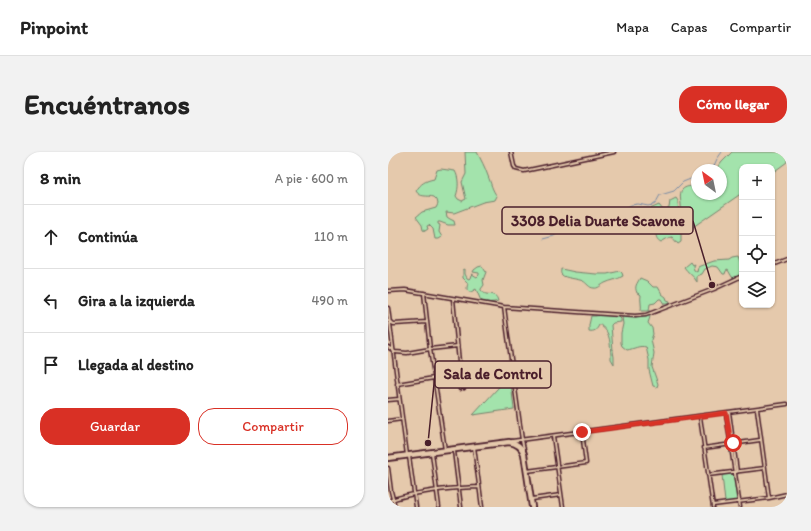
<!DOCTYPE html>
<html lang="es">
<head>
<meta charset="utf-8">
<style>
  body { margin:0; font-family:Itim,sans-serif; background:#f2f2f2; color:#222 }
  .controls { position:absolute; right:12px; top:12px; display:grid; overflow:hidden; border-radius:8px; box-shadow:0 1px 3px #0004 }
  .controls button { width:36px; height:36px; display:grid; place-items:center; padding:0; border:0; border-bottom:1px solid #e0e0e0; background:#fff; color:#222; font:20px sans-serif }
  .compass { position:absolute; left:303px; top:12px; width:36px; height:36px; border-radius:50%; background:#fff; box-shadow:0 1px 3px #0004; rotate:327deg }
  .stop { position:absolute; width:12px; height:12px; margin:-9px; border:3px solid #d93025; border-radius:50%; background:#fff }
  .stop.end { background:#d93025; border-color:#fff; box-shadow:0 1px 4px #0008 }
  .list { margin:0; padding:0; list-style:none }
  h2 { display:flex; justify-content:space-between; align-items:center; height:52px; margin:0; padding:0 16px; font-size:17px }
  h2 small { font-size:13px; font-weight:400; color:#767676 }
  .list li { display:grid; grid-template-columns:26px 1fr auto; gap:12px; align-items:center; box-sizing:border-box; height:64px; padding:0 16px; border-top:1px solid #e0e0e0 }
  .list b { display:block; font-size:15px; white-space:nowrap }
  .list em { font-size:13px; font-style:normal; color:#767676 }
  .actions { display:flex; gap:8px; padding:12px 16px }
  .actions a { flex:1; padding:9px 0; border:1px solid #d93025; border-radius:16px; text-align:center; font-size:14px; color:#d93025 }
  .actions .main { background:#d93025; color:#fff }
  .icon { flex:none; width:22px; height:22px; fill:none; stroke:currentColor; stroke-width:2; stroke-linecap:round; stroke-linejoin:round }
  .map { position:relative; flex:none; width:399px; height:355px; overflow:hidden; border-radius:16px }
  header { display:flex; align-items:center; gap:24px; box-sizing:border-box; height:56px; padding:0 20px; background:#fff; border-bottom:1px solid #e0e0e0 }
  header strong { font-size:19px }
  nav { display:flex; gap:22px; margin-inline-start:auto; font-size:14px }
  .intro { display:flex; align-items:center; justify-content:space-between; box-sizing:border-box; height:96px; padding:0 24px }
  h1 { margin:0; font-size:28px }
  .button { padding:10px 18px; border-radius:16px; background:#d93025; color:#fff; font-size:14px; font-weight:700 }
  main { display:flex; gap:24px; padding:0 24px }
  aside { flex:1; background:#fff; border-radius:16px; box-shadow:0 1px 3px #0004 }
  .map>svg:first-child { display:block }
</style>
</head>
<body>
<header>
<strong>Pinpoint</strong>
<nav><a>Mapa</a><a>Capas</a><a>Compartir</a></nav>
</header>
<div class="intro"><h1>Encuéntranos</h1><a class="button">Cómo llegar</a></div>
<main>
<aside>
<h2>8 min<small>A pie · 600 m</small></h2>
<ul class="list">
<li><svg class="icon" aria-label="ahead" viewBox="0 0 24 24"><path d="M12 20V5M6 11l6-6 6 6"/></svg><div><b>Continúa</b></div><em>110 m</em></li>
<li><svg class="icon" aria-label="left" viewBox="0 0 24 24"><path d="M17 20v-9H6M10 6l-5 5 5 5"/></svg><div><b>Gira a la izquierda</b></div><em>490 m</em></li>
<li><svg class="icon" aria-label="arrive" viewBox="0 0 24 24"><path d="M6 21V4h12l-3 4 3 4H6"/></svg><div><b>Llegada al destino</b></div></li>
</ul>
<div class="actions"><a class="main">Guardar</a><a>Compartir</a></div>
</aside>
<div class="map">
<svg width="399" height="355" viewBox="0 0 399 355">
  <rect width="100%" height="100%" fill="#e5c9ac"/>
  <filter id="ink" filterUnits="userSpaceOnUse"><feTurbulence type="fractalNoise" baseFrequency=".025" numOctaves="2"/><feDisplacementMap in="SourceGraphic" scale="8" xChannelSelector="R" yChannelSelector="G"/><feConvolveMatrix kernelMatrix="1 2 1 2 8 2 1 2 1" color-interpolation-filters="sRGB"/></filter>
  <g filter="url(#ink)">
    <path fill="#a3e3ac" stroke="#76816c" d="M77 0H89C93 8 97 15 100 24 103 31 104 38 109 44L107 48 95 50 66 61 58 60 59 65 62 67 66 69 67 73H60L52 70H50V72L52 73 51 80 54 85 51 87H47L45 77 41 73 39 74 40 77 37 79 35 78 34 73 28 65 34 60 48 56 50 52 49 48 46 45C39 43 32 46 28 39 33 31 37 29 46 27L49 18 53 17 67 19C71 26 71 36 68 44L70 47 74 49 78 47 74 30 78 22Z
      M344 0H399V10L384 21V15H354V41L302 77H299C293 70 294 61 293 53 293 48 291 42 294 38 297 34 304 34 309 34V42H333V18H328L334 10Z
      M288 46 290 49 291 67V70L293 76V90L290 92 284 85C280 85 277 88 273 90 269 88 268 85 268 82L270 79 268 76 263 73 257 66 254 65 244 66 242 64V59L248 56 262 57 271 53 275 58H278L281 56 282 49Z
      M350 105 354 115V123L346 126 344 125 340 118 338 119 337 122H335L330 115 324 114 317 117 314 122 309 124V130C306 124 299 120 296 115L302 110 304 113 306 112 305 114 306 118 309 120 310 115 312 114 326 109 341 108 344 106Z
      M94 114 98 120 95 128 96 133 93 137V138C99 147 107 137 110 149 105 151 98 151 93 149L88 137 83 140H81C78 138 79 135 80 131L75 126V118L77 117V122L79 126 81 127 82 126 83 123 84 122 89 125 91 123V121L85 120 86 118 90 115Z
      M173 117 187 120 208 122H219L232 119 234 121 235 124C229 128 223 128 217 131 213 133 210 137 206 136 201 136 199 131 195 129 191 127 176 126 174 123 172 121 173 120 173 117Z
      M252 126 259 129 265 135H270L274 142 278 145 279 148 282 149 281 152H276L273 147H271L267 151 262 152 261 159H253C254 154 252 148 253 143L252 142 249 141C246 134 249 132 252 126Z
      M214 163 231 165 233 167V170L225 171 223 173 225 199 226 205V212L223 207V204C222 193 223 180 213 174V172L211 173C209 178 206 180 201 179V173L203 164H207Z
      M261 163 262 165 260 171 264 176 265 182 263 188 266 201 264 215 270 232 269 235 265 234 261 218V208L258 195C251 193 246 197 239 198L234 194 233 191V181L235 172 234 165 235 164 248 166Z
      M122 223 126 257 85 263Z
      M346 321 350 349 337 350 334 323Z"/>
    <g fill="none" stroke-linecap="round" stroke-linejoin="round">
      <path stroke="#788ba5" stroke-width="1" d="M324 18 329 7 334 0
        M155 87 166 84 179 74 193 70 201 66 205 68 212 66 219 67 243 53 250 52 260 54 265 53 267 52 272 43 276 42 286 39 295 30 305 26H309"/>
      <defs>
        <path id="street" d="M123 0 126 14 128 17 136 19 226 0
          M384 113 399 107
          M0 139 17 138 23 139 116 155 247 164 258 163 326 137 354 124
          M36 141 42 197 57 298
          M65 147 71 210C70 219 74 228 72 237
          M116 155 134 288 136 297V299
          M0 156 10 235 19 303
          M0 169 6 172 39 170
          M0 195 7 200 19 201 42 197 70 194
          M9 232 46 226
          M73 233 76 236
          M0 248 11 247
          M341 260 349 320
          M338 261 352 355
          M312 265 325 355
          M0 269 14 267
          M165 284 175 355
          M124 289 399 252
          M86 295 94 355
          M316 296 372 288
          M66 299 73 355
          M44 301 51 355
          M21 304 28 355
          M0 316 3 339 7 355
          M139 319 198 311 194 280
          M320 323 377 316
          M381 346 399 342
          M144 347 173 343
          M0 349C29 339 61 336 91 335
          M325 353 381 346 369 257"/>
        <path id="highway" d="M0 306 121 290C128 291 134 295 136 302L144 355"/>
      </defs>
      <use href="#street" stroke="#4a1f2b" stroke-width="5"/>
      <use href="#highway" stroke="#4a1f2b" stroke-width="8"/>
      <use href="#street" stroke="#e5c9ac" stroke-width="2"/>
      <use href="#highway" stroke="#e5c9ac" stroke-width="4.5"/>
    </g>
  </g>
  <g fill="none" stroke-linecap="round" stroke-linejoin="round" filter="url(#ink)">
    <path stroke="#d93025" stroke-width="5" d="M194 280 338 261 343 292 345 291"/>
  </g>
  <path fill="none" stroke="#4a1f2b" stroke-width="1.5" d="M324 133L305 69M40 291L47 222"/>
  <g fill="#4a1f2b" stroke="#e5c9ac" stroke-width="1.5">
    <circle cx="324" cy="133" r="4"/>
    <circle cx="40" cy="291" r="4"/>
  </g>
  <g fill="#e5c9ac" stroke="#4a1f2b" stroke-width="1.5">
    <rect x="114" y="55" width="191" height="27" rx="4"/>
    <rect x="47" y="209" width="116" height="27" rx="4"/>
  </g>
  <g font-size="15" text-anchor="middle" font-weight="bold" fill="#4a1f2b">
    <text x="210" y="74">3308 Delia Duarte Scavone</text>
    <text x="105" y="227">Sala de Control</text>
  </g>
</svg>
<div class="controls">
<button>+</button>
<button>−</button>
<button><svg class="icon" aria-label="locate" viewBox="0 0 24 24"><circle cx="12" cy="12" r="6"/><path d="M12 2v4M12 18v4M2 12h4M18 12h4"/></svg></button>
<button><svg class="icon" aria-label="layers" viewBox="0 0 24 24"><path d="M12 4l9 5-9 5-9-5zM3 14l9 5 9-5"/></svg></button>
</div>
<svg class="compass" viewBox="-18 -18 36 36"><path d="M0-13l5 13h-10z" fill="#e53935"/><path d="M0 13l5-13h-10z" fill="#767676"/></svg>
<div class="stop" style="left:345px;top:291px"></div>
<div class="stop end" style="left:194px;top:280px"></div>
</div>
</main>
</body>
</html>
